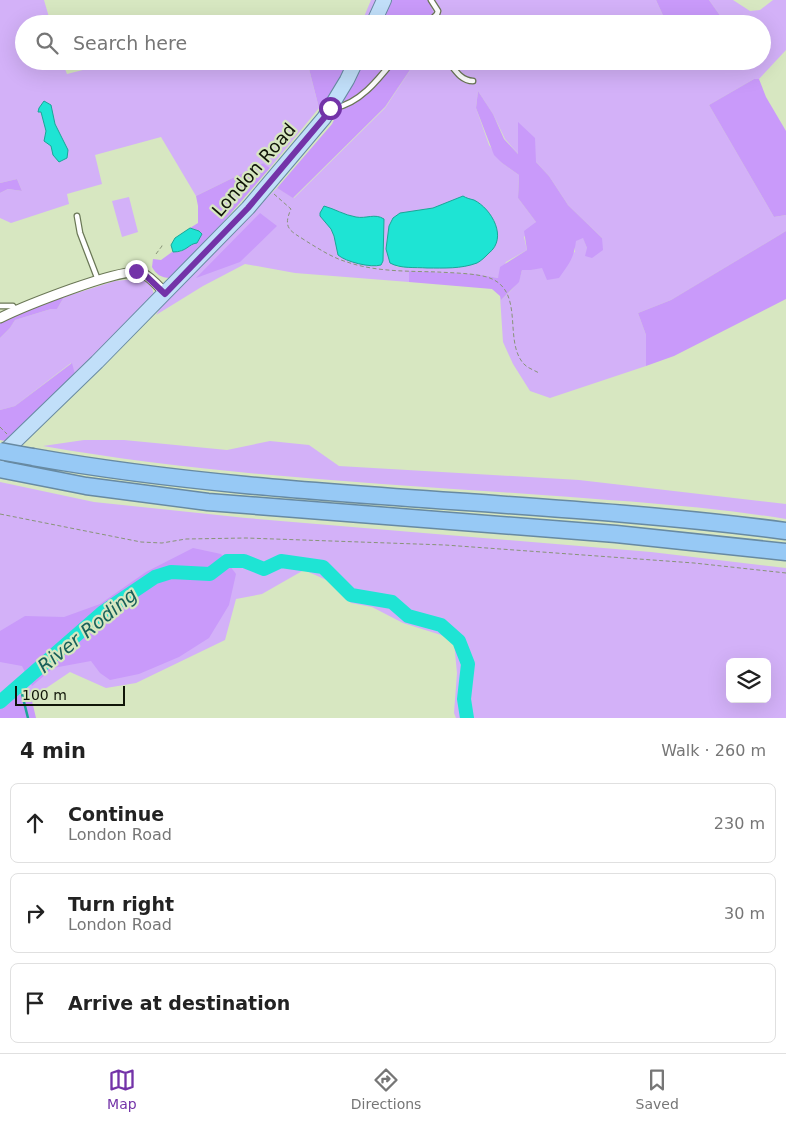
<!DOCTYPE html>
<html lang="en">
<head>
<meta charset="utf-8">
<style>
  body { margin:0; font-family:"DejaVu Sans",sans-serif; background:#f6f6f6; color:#222 }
  .controls { position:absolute; right:15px; bottom:15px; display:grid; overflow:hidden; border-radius:8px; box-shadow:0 5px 20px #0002 }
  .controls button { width:45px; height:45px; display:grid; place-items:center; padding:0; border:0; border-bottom:1px solid #e0e0e0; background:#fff; color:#222; font:25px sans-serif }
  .scale { position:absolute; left:15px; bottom:12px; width:110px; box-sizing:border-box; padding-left:5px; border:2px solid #101508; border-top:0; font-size:14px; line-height:18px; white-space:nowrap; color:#101508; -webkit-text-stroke:4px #d7e7c1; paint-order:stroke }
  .stop { position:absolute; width:15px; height:15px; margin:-11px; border:4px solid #7333a8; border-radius:50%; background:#fff }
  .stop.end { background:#7333a8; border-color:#fff; box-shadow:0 1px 5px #0008 }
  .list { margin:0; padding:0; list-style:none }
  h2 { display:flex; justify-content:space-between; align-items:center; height:65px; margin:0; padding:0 20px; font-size:21px }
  h2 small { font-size:16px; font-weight:400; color:#767676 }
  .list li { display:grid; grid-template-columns:32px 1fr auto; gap:15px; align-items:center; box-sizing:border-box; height:80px; margin:0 10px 10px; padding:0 10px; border:1px solid #e0e0e0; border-radius:8px }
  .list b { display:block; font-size:19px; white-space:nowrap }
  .list p { margin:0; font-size:16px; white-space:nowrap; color:#767676 }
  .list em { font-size:16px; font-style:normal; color:#767676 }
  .icon { flex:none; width:28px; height:28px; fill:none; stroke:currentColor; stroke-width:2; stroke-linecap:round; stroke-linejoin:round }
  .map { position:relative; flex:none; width:786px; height:718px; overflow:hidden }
  .search { position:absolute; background:#fff; box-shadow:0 5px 20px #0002; left:15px; right:15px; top:15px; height:55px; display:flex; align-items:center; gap:12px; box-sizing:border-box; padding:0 18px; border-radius:28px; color:#767676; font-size:19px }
  .sheet { height:335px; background:#fff }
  nav { display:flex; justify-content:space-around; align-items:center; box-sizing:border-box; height:70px; border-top:1px solid #e0e0e0; background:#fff; font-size:14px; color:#767676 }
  nav a { display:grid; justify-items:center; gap:2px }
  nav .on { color:#7333a8 }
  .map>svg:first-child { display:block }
</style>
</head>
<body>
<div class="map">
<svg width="786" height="718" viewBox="0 0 786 718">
  <rect width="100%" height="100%" fill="#d7e7c1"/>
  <path fill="#d3b1f8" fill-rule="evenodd" d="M0 0H44L51 24H24V61H62L67 74 118 61H307L319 108 270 168 263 163 196 196 161 137 95 155 102 184 67 194 69 204 11 223 0 218V193L8 189 22 191 17 179 0 183Z
    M371 0H381L369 24H361Z
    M428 0H656L667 24H439Z
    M709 0H733L750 11 760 10 773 0H786V50L759 79H754L709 105 774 217 786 215V231L671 300 638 313 646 335V366L550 398 530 391 513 364 503 342 500 296 501 300C512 290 519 284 522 270 541 271 558 260 575 252V241L583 237 587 248 602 238 568 205 549 176 536 162 519 155 505 139 493 114 478 91 476 108 489 145 502 163 519 175 518 198 536 222 524 237 527 250 506 262 498 278 476 274 409 271V282L295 273 245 264 203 286 156 315 163 304 225 239 277 188 294 198 385 108 416 61H683L686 66 700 70 715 61H762V24H726ZM463 197C478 202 486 209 495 222L447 268 397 267 386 249 389 226 417 210 433 208ZM330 208C338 213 348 216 357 217 371 219 371 213 384 222 383 234 386 254 381 265L371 266 362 264 336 242 331 229Z
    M129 197 138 232 122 237 112 201Z
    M136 279 142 280 144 279C152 285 155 291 153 301L75 374 71 363 15 406 0 410V338L10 328 15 320 51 309H57L64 297 115 281Z
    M84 440H124L227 450 270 441 309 445 339 466 579 480 786 504V519C706 506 623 501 542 495 376 483 208 475 43 446Z
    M0 482 94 502 246 518 651 552 786 568V718H456L454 713 457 673 454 642 441 635 403 623 372 607 351 603 331 582 304 570 262 594 236 599 225 640 136 683 106 688 70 672 33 697 17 693 0 708ZM730 662H767V699H730Z"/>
  <path fill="#c99afa" d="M391 0H428L439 24H378Z
    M656 0H709L726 24H667Z
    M307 61H347L342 80 319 108Z
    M361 61H416L385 107 293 198 277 188 332 124Z
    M683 61H715L700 70 686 66Z
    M754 79H759L766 97 786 131V215L774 217 709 105Z
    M478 91 493 114 504 139 518 154V122L535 138 536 162 549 176 568 205 602 238 603 250 592 258 585 256 587 248 583 238 576 241C574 258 569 264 559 278L547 280 542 268 531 270H522L519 282 501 300 500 296 492 289 409 282V271L476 274 498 278 500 267 527 250 524 231 536 222 518 198 519 175 502 163 494 155 476 108Z
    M263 163 270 168 206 242 170 278C161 278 156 274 152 267L153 259 161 260 172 252H180L193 243H197L202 234 199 231 190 228 198 223V206L196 196Z
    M17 179 22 191 8 189 0 193V183Z
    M260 213 277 226 240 262 196 278Z
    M786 231V299L674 356 646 366V335L638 313 671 300Z
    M64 297 57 309H51L15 320 10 328 0 338V322L17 314Z
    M72 363 75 374 5 441 0 440V410L15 406Z
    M193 548 221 554 236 574 229 605 209 638 179 657 139 674 110 680 100 673 91 661 53 668 32 686 22 666 0 662V631L25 616 64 617 100 604 146 572Z
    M17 693 32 701 36 718H0V708Z"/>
  <path fill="#1ee4d4" stroke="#1aa697" d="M44 101 51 105 55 124 68 150 67 158 59 162 53 155 51 146 44 141 46 131 41 112H38L39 108Z
    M463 196C466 198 470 199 474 200 492 209 508 238 489 253 485 257 481 261 477 263 461 269 444 268 427 268 415 267 401 269 390 263L386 249 389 226 393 218 400 213 433 208Z
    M324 206C335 209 344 215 356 217 366 219 375 213 384 219L383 261 381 265C371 268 346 262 338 255L334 236 331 229 320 216V213Z
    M190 228 199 231 202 234 197 243C188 244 187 252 173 252L171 245 175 238Z"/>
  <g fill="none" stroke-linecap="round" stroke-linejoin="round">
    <path stroke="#1aa697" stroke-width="2.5" d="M20 686 28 718"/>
    <path stroke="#1ee4d4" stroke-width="14" d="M0 702 103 612 155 577 171 572 210 574 227 561H244L264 569 281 561 323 567 351 595 392 602 408 616 441 625 459 641 468 664 464 699 467 718"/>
    <defs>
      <path id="lane" d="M429 22 454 20 462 24
        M427 24 437 14 438 11 431 0
        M448 61C455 70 461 81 473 81
        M334 108C359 104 378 80 393 61
        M77 216 80 233 98 280
        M0 306H13L16 310"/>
      <path id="street" d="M0 318C20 308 125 265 142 273 151 277 159 287 165 293"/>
      <path id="primary" d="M373 24 384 0
        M0 456 97 362 248 208 324 118 347 80 356 61"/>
      <path id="highway" d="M33 457C282 501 536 498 786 531
        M0 469 86 486 208 502 616 534 786 552"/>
    </defs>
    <use href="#lane" stroke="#6a7756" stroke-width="7"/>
    <use href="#street" stroke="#6a7756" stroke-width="11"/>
    <use href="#primary" stroke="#688aa2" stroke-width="16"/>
    <use href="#highway" stroke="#688aa2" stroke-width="19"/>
    <path stroke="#889478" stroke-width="1" stroke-dasharray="4 2.5" stroke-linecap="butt" d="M274 194 291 209C282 229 291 231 306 241 319 249 333 258 347 262 376 272 408 271 438 272 454 273 471 273 487 277 526 289 503 339 523 363 527 368 534 370 539 373
      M156 254 162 246V243
      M0 427 7 434
      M0 514 141 542 162 543 186 539 246 538 445 545 694 563 786 573"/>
    <use href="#lane" stroke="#fff" stroke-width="4.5"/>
    <use href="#street" stroke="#fff" stroke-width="9"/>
    <use href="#primary" stroke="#c1dff9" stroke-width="14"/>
    <use href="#highway" stroke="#97c9f5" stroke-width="16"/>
    <defs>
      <path id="highway-bridge" d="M0 451 33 457"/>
    </defs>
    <use href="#highway-bridge" stroke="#688aa2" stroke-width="19" stroke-linecap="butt"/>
    <use href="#highway-bridge" stroke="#97c9f5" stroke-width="16"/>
  </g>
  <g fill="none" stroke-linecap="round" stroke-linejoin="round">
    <path stroke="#7333a8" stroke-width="6" d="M136 271 143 273 165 294 248 208 324 118 330 108"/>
  </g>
  <g text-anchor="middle" stroke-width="4.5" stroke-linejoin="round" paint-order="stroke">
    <g font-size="18" fill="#101508" stroke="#d7e7c1">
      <text transform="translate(254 170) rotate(-49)" y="6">London Road</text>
    </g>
    <g font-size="19" font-style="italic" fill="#196059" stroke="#d7e7c1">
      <text transform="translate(87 630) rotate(-39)" y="7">River Roding</text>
    </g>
  </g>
</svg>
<div class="controls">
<button><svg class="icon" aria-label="layers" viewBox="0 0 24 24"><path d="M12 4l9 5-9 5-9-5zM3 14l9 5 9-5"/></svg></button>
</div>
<div class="scale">100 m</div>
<div class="stop" style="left:330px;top:108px"></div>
<div class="stop end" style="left:136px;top:271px"></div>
<div class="search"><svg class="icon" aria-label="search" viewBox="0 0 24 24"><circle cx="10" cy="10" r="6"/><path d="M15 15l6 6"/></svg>Search here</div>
</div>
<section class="sheet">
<h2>4 min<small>Walk · 260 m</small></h2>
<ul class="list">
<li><svg class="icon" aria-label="ahead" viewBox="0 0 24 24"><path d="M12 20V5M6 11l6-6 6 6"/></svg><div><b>Continue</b><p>London Road</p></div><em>230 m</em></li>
<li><svg class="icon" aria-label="right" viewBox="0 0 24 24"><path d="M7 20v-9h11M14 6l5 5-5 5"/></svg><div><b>Turn right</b><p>London Road</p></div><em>30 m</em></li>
<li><svg class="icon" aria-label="arrive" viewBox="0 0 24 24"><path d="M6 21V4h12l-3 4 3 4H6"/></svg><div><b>Arrive at destination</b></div></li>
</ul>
</section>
<nav>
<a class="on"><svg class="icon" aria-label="map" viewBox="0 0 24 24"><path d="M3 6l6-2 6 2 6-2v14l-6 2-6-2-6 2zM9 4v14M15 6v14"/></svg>Map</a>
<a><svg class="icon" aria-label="directions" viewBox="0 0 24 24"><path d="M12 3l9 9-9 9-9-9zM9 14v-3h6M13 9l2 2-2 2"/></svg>Directions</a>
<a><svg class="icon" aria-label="saved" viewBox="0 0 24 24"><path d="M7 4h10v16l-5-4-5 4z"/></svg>Saved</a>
</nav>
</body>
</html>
